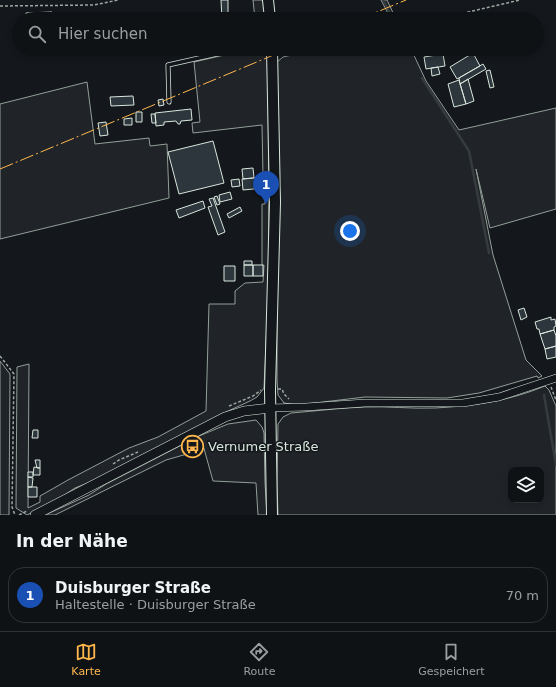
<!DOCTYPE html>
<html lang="de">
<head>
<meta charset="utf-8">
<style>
  body { margin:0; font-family:"DejaVu Sans",sans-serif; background:#181b1e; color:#f1f3f6 }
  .controls { position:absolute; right:12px; bottom:12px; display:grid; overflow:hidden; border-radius:8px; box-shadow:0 2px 6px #0003 }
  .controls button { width:36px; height:36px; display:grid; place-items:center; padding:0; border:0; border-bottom:1px solid #2f3234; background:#0f1215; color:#f1f3f6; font:20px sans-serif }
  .you { position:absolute; left:350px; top:231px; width:14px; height:14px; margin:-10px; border:3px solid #fff; border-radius:50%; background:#1a73e8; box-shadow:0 0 0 6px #1a73e833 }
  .badge { display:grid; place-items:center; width:26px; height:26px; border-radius:50%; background:#ffb74d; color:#fff; font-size:13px; font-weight:700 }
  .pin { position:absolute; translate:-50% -33px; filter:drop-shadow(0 1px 2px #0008) }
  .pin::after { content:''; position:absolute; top:21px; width:14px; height:12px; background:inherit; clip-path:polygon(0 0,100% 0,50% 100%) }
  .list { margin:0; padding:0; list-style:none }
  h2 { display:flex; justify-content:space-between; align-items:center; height:52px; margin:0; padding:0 16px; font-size:17px }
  h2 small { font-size:13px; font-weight:400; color:#9b9ea0 }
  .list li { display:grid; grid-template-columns:26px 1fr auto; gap:12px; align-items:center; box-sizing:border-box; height:56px; margin:0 8px 8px; padding:0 8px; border:1px solid #2f3234; border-radius:16px }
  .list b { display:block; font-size:15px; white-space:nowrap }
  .list p { margin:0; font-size:13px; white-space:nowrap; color:#9b9ea0 }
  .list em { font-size:13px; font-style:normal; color:#9b9ea0 }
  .icon { flex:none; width:22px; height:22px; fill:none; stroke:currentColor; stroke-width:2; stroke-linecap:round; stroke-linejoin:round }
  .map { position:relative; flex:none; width:556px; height:515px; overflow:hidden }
  .search { position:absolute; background:#0f1215; box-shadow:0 2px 6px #0003; left:12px; right:12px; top:12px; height:44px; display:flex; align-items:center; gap:10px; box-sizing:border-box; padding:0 14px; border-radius:22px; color:#9b9ea0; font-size:15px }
  .sheet { height:116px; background:#0f1215 }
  nav { display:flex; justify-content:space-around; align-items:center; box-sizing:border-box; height:56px; border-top:1px solid #2f3234; background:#0f1215; font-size:11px; color:#9b9ea0 }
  nav a { display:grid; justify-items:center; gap:2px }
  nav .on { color:#ffb74d }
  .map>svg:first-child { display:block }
</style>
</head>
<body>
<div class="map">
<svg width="556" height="515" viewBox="0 0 556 515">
  <rect width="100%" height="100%" fill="#14181c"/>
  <path fill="#202428" stroke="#939e99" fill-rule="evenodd" d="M253 0H264L266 19H255Z
    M381 0H387L396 19H391Z
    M251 49 268 50 269 275 264 388 257 397 250 401 226 412 103 477 75 488 57 500 27 515 16 508 17 367 29 364 28 508 40 502V496L68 480 129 448 158 437 206 411 209 304H235V291L245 283 263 282 264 265H262V204H265V176H263L262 125 193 133 192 123 200 122 194 62Z
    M319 49H411L426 81 459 130 556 108V209L490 228 476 169 493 255 526 360 542 376 538 378 537 376 479 393 447 398 365 397 298 405 284 403 278 395 277 380V62L283 57Z
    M87 82 95 144 149 138 150 146 167 144 169 198 0 239V104Z
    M0 361 10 374 9 515H0Z
    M545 386 549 390 556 406V515H278L277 484 278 424 283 417 291 413C316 411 340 408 364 407 388 406 411 409 435 408 473 406 509 401 545 386ZM511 470H541V500H511Z
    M256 420 262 427 264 433 265 483 267 515H258L256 483 213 481 203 445 187 454 166 460 55 515H45L89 495 106 484 199 436 228 424Z"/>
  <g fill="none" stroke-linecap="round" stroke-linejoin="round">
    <path stroke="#363b3e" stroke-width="2.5" d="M383 0 393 19
      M408 49 411 55
      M422 78 469 151 489 253
      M544 395 556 465"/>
  </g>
  <path fill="#2c363c" stroke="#d8e6dc" d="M221 0H228V19H222Z
    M52 12V19H26V13Z
    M473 53 480 66 457 79 450 67Z
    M443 54 445 66 426 69 424 57Z
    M483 64 486 69 460 84 459 78Z
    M438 67 440 74 432 76 431 68Z
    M490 70 494 87 490 88 486 71Z
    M468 79 474 101 466 104 460 84Z
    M459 80 466 104 454 107 448 84Z
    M133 96 134 105 111 106 110 97Z
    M163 99 164 105 159 106 158 100Z
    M191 109 192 120 181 121 180 124H178L176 121 164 122V125L156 126 155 113Z
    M136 112H142V122H136Z
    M151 114H155L156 123H152Z
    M132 118V125H124V119Z
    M106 122 108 135 100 136 98 123Z
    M213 141 224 183 179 194 168 152Z
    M253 168 254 178 243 179 242 169Z
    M263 177 264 188 243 190 242 179Z
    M239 179 240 186 232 187 231 180Z
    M230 192 232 199 220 202 219 195Z
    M217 196 220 204 217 205 214 197Z
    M213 198 225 232 218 235 208 207 212 206 209 199Z
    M203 201 205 208 179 218 176 210Z
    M240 207 242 211 229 218 227 214Z
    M244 261H252V265H244Z
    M244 265H253V276H244Z
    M253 265H263V276H253Z
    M224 266H235V281H224Z
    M524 308 527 317 521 320 518 310Z
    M551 317V320L555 319 556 326 554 327V330L540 334 539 329H537L535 322Z
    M554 330 556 336V346L545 349 540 334Z
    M556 346V357L547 359 545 349Z
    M33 430H38V438H32Z
    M35 460H40V468H37Z
    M34 467 40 468V475H33Z
    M28 472H33V477H28Z
    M28 477 33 478 32 487H28Z
    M28 487H37V497H28Z"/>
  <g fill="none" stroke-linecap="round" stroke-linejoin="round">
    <defs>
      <path id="service" d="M169 102 168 65 239 49"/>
      <path id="minor" d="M270 408 306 407 365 403H463L499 397 556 378"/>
      <path id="tertiary" d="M35 515 225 417 244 411 270 408"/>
      <path id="secondary" d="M268 0 270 19
        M272 49 275 202 270 390 272 515"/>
    </defs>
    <use href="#service" stroke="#d8e6dc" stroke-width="5"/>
    <use href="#minor" stroke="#d8e6dc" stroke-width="8"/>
    <use href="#tertiary" stroke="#d8e6dc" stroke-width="10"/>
    <use href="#secondary" stroke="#d8e6dc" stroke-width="12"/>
    <path stroke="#9da8a2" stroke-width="1.5" stroke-dasharray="3 2" stroke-linecap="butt" d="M0 6 94 5 118 0
      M438 19 520 0
      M281 55 307 49
      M0 356 14 374 12 507 15 515
      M551 387 556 400
      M278 389H282L284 394 289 399
      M229 406 253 396 261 390
      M113 464 119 460 138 452
      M19 515 27 511"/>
    <use href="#service" stroke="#14181c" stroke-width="3.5"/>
    <use href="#minor" stroke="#14181c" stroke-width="7"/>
    <use href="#tertiary" stroke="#14181c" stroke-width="9"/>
    <use href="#secondary" stroke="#14181c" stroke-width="10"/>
    <path stroke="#ffb74d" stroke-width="1" stroke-dasharray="14 3 2 3" stroke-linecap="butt" d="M360 19 406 0
      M0 169 288 49"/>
  </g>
  <defs>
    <symbol id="bus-ring" viewBox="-11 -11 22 22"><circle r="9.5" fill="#14181c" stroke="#ffb74d" stroke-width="1.5"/><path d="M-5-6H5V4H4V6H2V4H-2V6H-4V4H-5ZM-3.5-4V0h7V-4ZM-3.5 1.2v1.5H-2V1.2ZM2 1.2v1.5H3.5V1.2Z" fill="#ffb74d"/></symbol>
  </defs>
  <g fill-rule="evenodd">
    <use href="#bus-ring" x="180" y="434" width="25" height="25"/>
  </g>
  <g text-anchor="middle" stroke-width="3" stroke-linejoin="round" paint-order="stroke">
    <g font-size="13" fill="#d8e6dc" stroke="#14181c" text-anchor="start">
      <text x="208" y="451">Vernumer Straße</text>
    </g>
  </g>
</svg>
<div class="controls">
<button><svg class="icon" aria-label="layers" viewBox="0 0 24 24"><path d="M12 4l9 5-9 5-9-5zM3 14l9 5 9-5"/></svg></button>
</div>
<div class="you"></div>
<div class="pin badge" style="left:266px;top:204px;background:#1a4fb4">1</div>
<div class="search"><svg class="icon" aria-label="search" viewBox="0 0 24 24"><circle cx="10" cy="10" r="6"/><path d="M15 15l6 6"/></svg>Hier suchen</div>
</div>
<section class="sheet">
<h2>In der Nähe<small></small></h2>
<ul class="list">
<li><span class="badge" style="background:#1a4fb4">1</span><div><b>Duisburger Straße</b><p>Haltestelle · Duisburger Straße</p></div><em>70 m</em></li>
</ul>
</section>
<nav>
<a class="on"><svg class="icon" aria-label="map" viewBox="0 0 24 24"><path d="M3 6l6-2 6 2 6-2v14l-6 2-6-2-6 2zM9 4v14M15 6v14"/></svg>Karte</a>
<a><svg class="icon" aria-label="directions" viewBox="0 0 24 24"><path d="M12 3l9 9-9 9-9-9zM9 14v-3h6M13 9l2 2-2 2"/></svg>Route</a>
<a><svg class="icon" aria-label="saved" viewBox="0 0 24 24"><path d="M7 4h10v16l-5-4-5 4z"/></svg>Gespeichert</a>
</nav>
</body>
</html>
